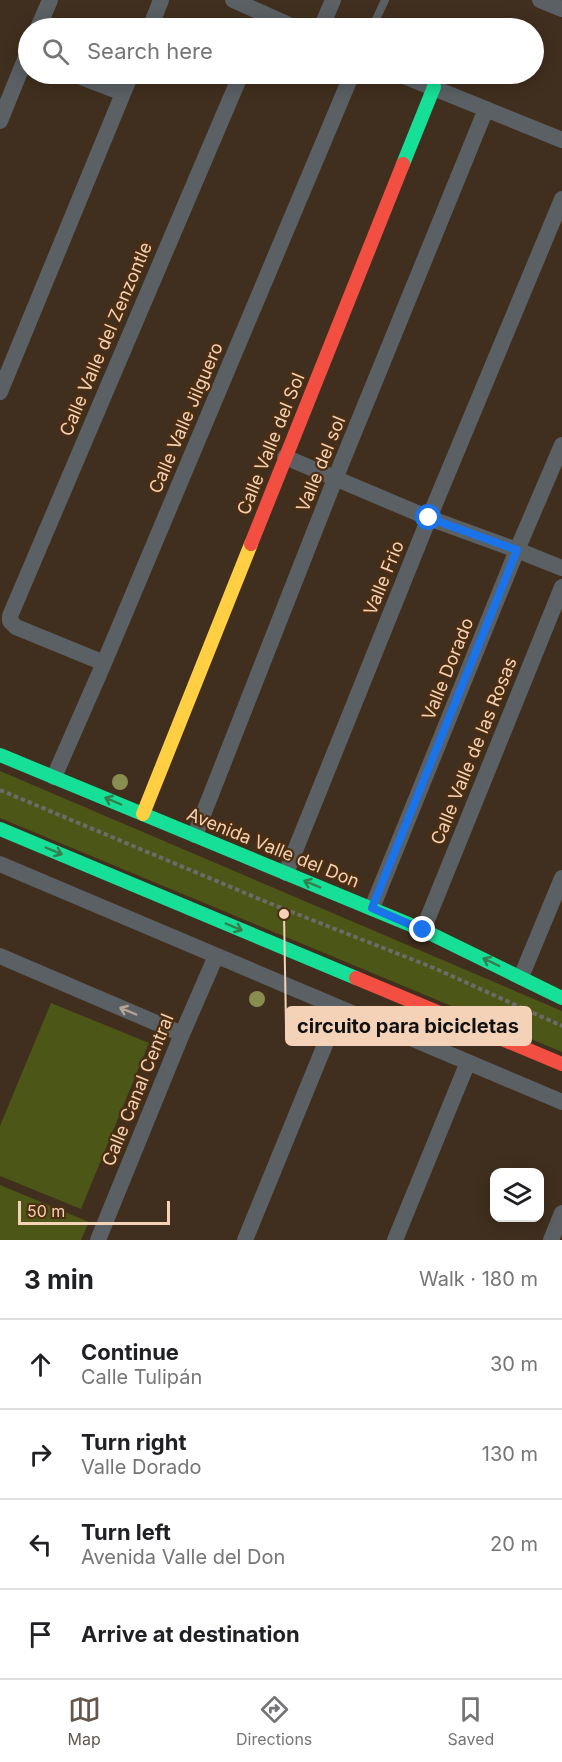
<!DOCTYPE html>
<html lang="en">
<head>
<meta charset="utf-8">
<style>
  body { margin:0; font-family:Inter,sans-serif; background:#f6f6f6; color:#202124 }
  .controls { position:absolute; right:18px; bottom:18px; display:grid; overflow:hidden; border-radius:12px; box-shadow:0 3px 15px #0003 }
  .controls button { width:54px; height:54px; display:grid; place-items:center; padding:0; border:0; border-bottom:2px solid #e0e0e0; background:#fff; color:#202124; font:30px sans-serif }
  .scale { position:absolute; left:18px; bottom:15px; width:152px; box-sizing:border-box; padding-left:6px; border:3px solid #f4d2b7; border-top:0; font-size:16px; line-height:21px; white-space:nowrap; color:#f4d2b7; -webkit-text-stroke:4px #4e2e10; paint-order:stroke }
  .stop { position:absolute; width:18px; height:18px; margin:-14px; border:4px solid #1a73e8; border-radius:50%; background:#fff }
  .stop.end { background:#1a73e8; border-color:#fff; box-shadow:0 2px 6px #0008 }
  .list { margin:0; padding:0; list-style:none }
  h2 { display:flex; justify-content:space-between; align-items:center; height:78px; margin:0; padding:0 24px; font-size:26px }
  h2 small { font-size:20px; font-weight:400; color:#757577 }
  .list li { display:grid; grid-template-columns:39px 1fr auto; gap:18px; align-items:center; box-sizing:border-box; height:90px; padding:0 24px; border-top:2px solid #e0e0e0 }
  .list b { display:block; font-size:22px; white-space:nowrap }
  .list p { margin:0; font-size:20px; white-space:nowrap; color:#757577 }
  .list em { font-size:20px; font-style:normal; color:#757577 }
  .icon { flex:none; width:33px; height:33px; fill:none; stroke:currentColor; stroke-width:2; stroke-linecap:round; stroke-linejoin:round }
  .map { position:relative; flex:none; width:562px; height:1240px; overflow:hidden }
  .search { position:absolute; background:#fff; box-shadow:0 3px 15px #0003; left:18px; right:18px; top:18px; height:66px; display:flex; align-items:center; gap:15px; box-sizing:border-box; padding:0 21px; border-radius:33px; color:#757577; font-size:22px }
  .sheet { height:438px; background:#fff }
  nav { display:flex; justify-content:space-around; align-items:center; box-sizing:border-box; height:84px; border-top:2px solid #e0e0e0; background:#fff; font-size:16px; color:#757577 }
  nav a { display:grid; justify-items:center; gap:3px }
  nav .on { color:#63574e }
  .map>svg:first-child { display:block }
</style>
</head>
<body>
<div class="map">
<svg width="562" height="1240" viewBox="0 0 562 1240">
  <rect width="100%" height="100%" fill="#402f1e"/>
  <path fill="#4c5617" d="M0 771 562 1011V1052L0 818Z
    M51 1003 149 1043 81 1209 0 1176V1126Z
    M0 1185 89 1222 81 1240H0Z"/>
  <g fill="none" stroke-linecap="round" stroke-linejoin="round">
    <path stroke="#6d6b69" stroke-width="4" stroke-dasharray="4.5 3" stroke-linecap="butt" d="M0 790 264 901 434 968 562 1026"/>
    <path stroke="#5a6064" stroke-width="8" d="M372 28 385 0"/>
    <path stroke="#5a6064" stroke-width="16" d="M233 0 296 28
      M540 0 562 9
      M38 28 50 0
      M150 28 161 0
      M321 28 333 0
      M73 74 123 93
      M399 74 562 140
      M0 121 28 52
      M0 392 131 74
      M285 457 429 518 517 550 562 568
      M104 663 16 627 10 621V616L241 74
      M54 777 104 663 352 74
      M195 835 335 479 486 109
      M0 864 562 1102
      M286 873 429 518 562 199
      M372 908 517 550 562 445
      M423 930 562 587
      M0 956 182 1034
      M521 977 562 878
      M98 1240 182 1034 216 956
      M245 1240 340 1008
      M395 1240 468 1062
      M551 1240 562 1213"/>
    <path stroke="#16e098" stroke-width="14" d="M403 164 434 87
      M0 755 423 930 562 998
      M0 829 356 978"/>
    <path stroke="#ffcf43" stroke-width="14" d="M143 814 251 544"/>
    <path stroke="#f24e42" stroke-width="14" d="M251 544 403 164
      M356 978 562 1064"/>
  </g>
  <g fill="#888e4f">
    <circle cx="120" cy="782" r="8"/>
    <circle cx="257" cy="999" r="8"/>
  </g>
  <defs><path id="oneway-shaft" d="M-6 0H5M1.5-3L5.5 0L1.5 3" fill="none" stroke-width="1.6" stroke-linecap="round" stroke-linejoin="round" transform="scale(1.5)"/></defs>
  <g stroke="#357e4d">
    <use href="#oneway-shaft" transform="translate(113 801) rotate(-157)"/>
    <use href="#oneway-shaft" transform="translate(54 851) rotate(23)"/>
    <use href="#oneway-shaft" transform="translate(312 884) rotate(-158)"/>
    <use href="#oneway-shaft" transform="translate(234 927) rotate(23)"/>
    <use href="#oneway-shaft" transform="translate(491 962) rotate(-154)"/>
  </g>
  <use stroke="#b6a496" href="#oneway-shaft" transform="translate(128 1011) rotate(-157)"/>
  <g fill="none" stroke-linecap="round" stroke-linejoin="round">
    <path stroke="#1a73e8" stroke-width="8" d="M423 930 372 908 517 550 429 518"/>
  </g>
  <g text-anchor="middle" stroke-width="4.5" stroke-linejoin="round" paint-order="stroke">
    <g font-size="18" fill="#f4d2b7" stroke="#4e2e10">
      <text transform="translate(106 339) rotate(-67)" y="6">Calle Valle del Zenzontle</text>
      <text transform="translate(186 418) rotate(-67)" y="6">Calle Valle Jilguero</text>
      <text transform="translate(271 444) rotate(-68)" y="6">Calle Valle del Sol</text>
      <text transform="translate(321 464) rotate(-68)" y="6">Valle del sol</text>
      <text transform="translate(384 578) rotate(-68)" y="6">Valle Frio</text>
      <text transform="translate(448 669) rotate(-68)" y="6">Valle Dorado</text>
      <text transform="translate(474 751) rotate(-68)" y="6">Calle Valle de las Rosas</text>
      <text transform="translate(273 848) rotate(22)" y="6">Avenida Valle del Don</text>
      <text transform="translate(138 1090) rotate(-68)" y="6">Calle Canal Central</text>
    </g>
  </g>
  <path fill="none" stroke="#f4d2b7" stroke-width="2" d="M284 914L286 1026"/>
  <circle fill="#f4d2b7" stroke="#4e2e10" stroke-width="2" cx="284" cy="914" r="6"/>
  <rect fill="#f4d2b7" stroke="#f4d2b7" stroke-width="2" x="286" y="1007" width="245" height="38" rx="6"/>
  <g font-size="20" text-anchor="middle" font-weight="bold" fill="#111">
    <text x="408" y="1033">circuito para bicicletas</text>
  </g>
</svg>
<div class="controls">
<button><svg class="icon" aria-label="layers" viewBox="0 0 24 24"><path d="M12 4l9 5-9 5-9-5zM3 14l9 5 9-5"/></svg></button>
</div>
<div class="scale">50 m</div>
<div class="stop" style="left:429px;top:518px"></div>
<div class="stop end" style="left:423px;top:930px"></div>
<div class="search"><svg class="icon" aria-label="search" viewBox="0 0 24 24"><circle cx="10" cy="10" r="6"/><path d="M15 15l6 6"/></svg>Search here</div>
</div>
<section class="sheet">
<h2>3 min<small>Walk · 180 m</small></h2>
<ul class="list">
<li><svg class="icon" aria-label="ahead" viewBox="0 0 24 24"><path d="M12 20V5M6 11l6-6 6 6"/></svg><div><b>Continue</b><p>Calle Tulipán</p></div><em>30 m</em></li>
<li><svg class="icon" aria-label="right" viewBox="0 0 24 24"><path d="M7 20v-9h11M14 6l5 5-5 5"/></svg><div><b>Turn right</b><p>Valle Dorado</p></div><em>130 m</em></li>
<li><svg class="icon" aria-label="left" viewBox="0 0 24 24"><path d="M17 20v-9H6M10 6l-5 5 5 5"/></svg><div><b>Turn left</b><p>Avenida Valle del Don</p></div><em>20 m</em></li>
<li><svg class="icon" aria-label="arrive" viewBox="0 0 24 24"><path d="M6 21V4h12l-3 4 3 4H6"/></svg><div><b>Arrive at destination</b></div></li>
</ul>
</section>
<nav>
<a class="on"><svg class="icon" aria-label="map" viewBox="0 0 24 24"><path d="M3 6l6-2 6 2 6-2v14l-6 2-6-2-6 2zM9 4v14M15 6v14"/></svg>Map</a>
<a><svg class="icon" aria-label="directions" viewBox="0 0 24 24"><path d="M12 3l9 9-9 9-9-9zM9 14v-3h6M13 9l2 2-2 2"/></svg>Directions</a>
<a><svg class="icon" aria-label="saved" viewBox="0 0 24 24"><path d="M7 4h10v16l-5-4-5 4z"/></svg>Saved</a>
</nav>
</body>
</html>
